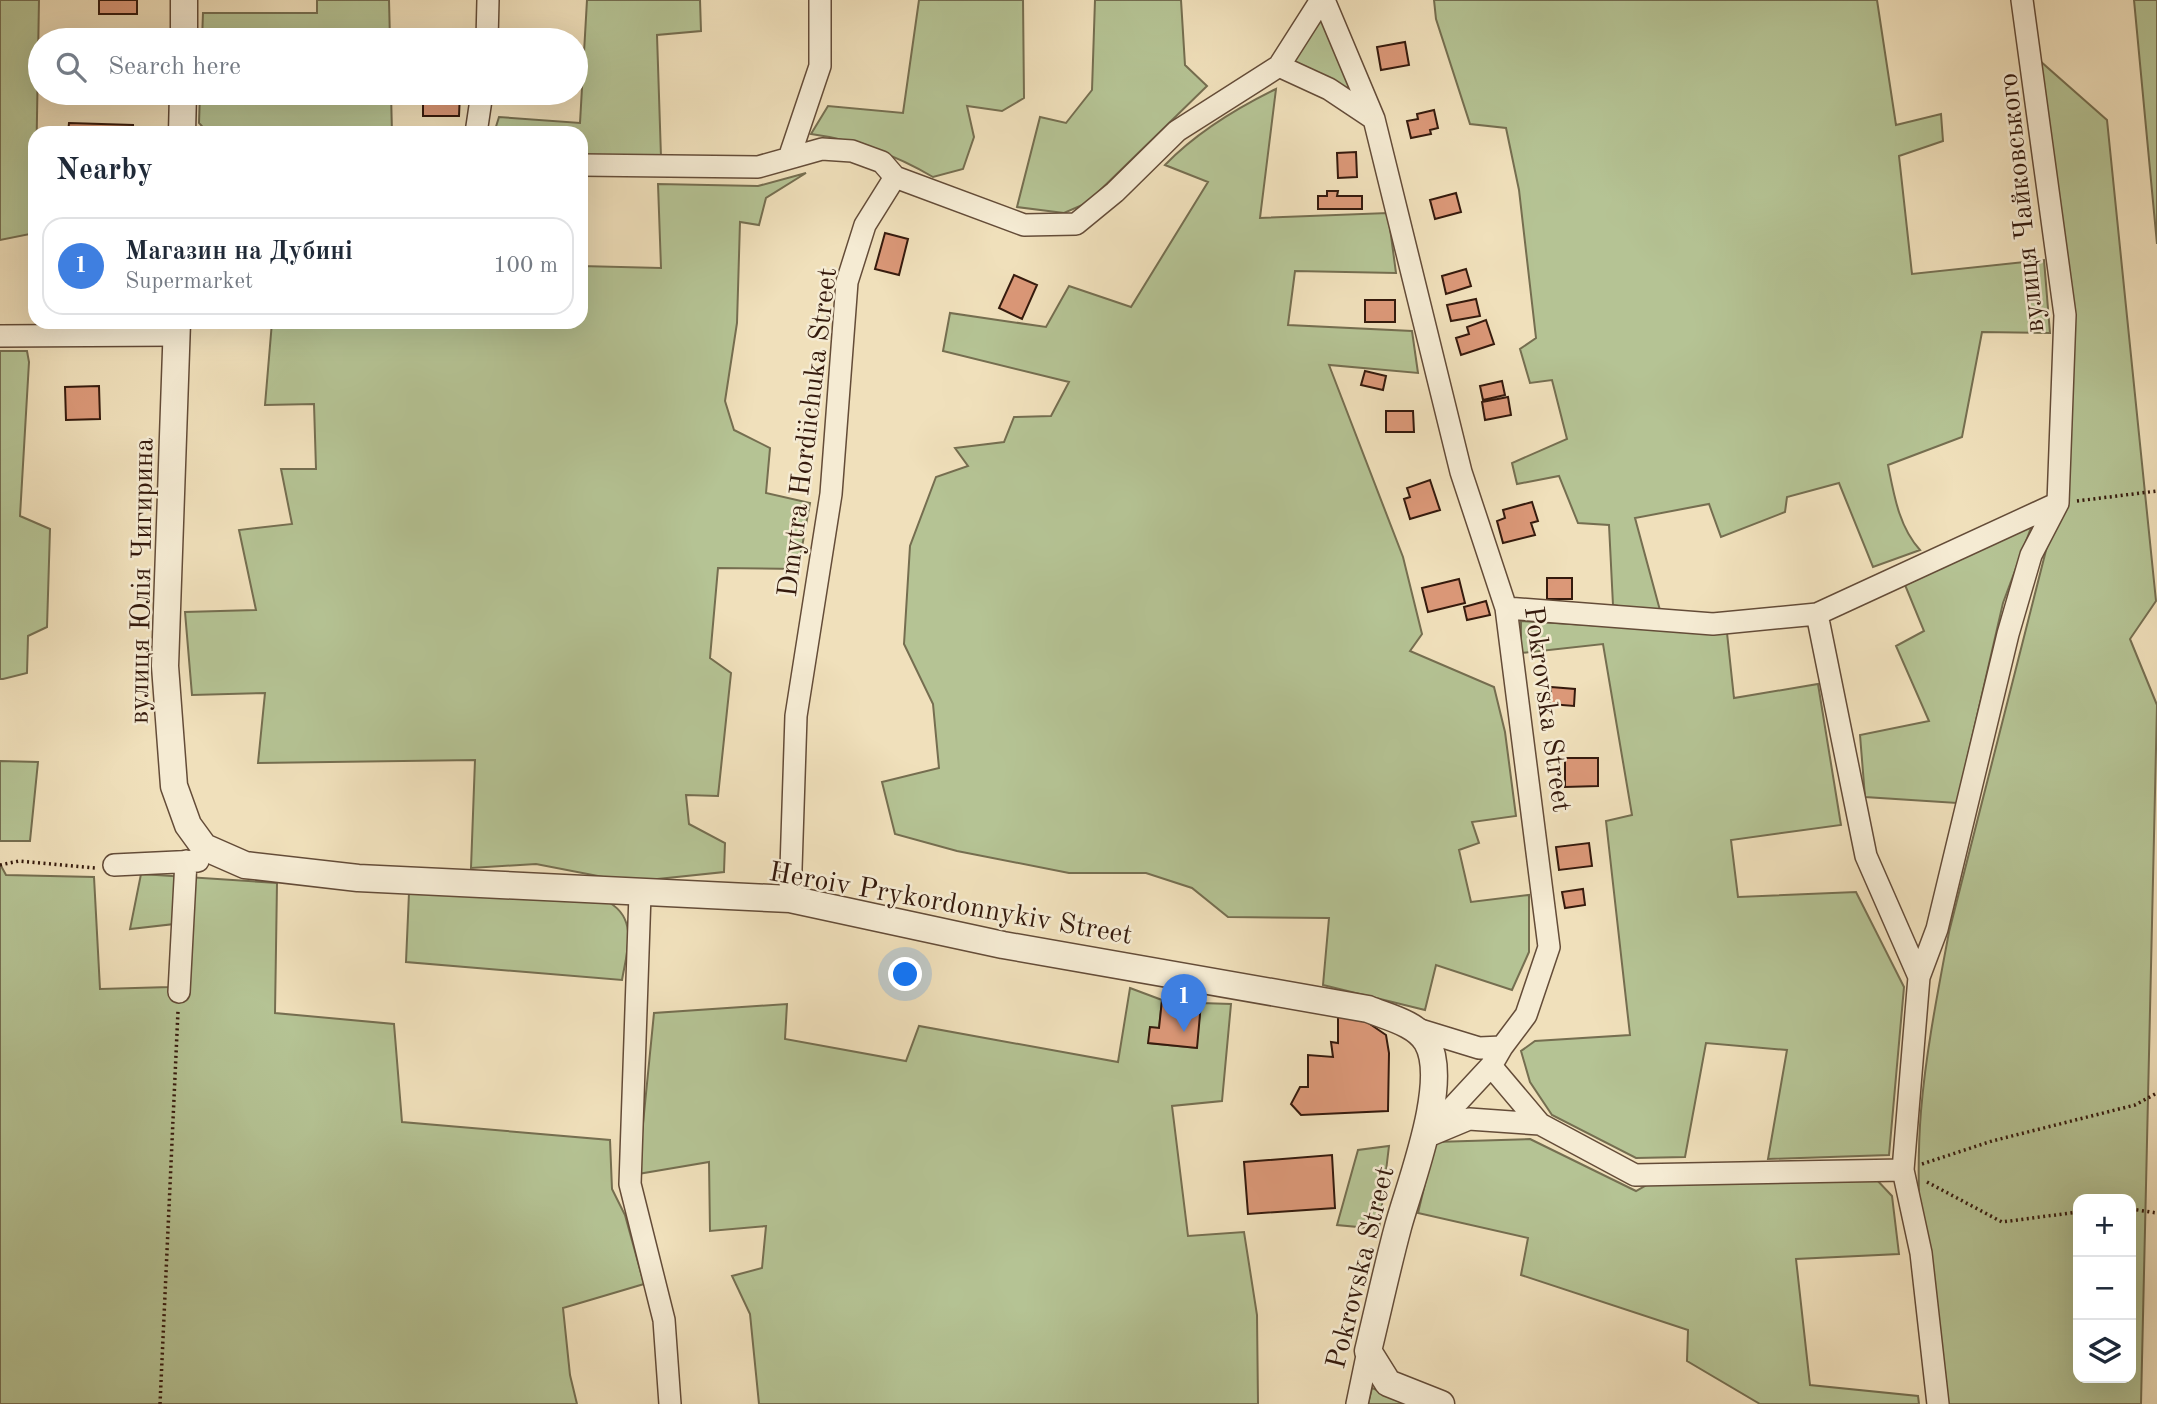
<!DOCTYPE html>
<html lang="en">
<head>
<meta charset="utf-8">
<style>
  body { margin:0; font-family:"Old Standard TT",serif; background:#f2f2f3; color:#1f2937 }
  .controls { position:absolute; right:21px; bottom:21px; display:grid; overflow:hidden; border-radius:14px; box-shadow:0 7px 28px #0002 }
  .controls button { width:63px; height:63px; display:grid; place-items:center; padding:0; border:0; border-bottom:2px solid #e0e1e3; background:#fff; color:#1f2937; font:35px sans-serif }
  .you { position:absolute; left:906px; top:975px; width:24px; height:24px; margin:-18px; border:5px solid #fff; border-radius:50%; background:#1a73e8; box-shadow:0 0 0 10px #1a73e833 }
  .badge { display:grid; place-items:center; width:46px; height:46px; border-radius:50%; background:#1a73e8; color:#fff; font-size:23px; font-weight:700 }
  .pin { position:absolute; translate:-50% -58px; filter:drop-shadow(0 2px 4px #0008) }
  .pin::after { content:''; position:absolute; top:37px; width:24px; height:21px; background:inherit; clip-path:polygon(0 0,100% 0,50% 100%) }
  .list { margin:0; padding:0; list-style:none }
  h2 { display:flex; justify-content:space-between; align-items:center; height:91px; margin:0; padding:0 28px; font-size:30px }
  h2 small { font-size:23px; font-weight:400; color:#747a83 }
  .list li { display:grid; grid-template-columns:46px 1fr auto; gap:21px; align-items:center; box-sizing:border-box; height:98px; margin:0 14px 14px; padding:0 14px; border:2px solid #e0e1e3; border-radius:21px }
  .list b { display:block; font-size:26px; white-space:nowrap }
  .list p { margin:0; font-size:23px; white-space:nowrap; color:#747a83 }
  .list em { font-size:23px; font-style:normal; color:#747a83 }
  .icon { flex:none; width:38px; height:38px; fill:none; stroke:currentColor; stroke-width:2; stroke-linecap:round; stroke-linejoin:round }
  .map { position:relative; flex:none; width:2157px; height:1404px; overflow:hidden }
  .search { position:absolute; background:#fff; box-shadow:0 7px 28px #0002; left:28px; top:28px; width:560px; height:77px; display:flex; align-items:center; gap:18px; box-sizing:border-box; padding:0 24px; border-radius:38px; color:#747a83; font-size:26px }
  .panel { position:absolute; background:#fff; box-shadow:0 7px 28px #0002; left:28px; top:126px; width:560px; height:203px; border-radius:21px }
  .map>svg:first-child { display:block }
</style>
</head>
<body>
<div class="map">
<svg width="2157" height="1404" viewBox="0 0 2157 1404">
  <rect width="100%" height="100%" fill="#f0e0bb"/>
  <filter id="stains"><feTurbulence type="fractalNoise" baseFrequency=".00286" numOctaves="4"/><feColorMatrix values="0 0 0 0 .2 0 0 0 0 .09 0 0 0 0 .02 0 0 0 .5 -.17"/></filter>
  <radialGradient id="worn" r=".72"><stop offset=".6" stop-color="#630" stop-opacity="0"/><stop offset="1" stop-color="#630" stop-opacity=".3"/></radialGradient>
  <path fill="#b5c394" stroke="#756e50" stroke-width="2" fill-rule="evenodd" d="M0 0H39L35 233 0 240Z
    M317 0H389L390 40H202L203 13H317Z
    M587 0H700L701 31 657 35 661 157H581V133H494L499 117 580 123Z
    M919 0H1023L1024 98 1002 111 967 106 974 137 963 169 933 177C894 154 855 140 811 134L828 106 903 113Z
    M1095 0H1181L1185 65 1207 86 1087 203 1064 213 1017 207 1040 117 1066 123 1092 90Z
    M1434 0H1877L1896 125 1941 114 1943 141 1899 156 1912 274 2044 260 2050 333 1982 332 1962 437 1888 465C1894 495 1899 527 1920 550L1873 567 1839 483 1787 497 1785 512 1721 537 1709 504 1635 518 1661 614 1613 605 1609 525 1578 523 1559 476 1517 484 1512 463 1567 439 1552 380 1530 383 1520 349 1536 338 1519 190 1506 128 1470 124 1436 19Z
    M2134 0H2157V244Z
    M1322 11 1365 105 1288 63Z
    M2031 53 2107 120 2156 601 2130 639 2157 705 2141 1404H1938C1927 1308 1913 1209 1921 1111 1926 1051 1938 991 1949 932L2058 503 2065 315ZM2078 1199H2131V1378H2078Z
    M1276 89 1260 218 1388 213 1396 273 1295 271 1288 325 1412 331 1418 373 1329 365 1403 557 1422 634 1410 651 1494 687 1505 732 1516 816 1472 822 1479 843 1459 850 1471 902 1529 895V952L1512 990 1436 965 1425 1010 1323 985 1329 918 1228 917 1192 888 1146 873H1069L957 851 895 834 882 782 939 768 933 704 904 644 910 546 936 477 968 466 955 448 1004 442 1014 417 1051 416 1069 382 943 351 950 313 1046 327 1069 286 1131 307 1208 182 1165 165C1197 132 1235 109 1276 89Z
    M200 93H391L392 133H208L199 123Z
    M806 173 766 198 759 225 740 222 737 323 725 401 734 430 770 448 766 493 810 503 798 569 718 568 710 658 731 673 718 796 686 795 689 824 725 843 724 872 629 882 536 864 471 868 475 760 258 763 265 693 192 695 185 612 256 610 239 530 292 524 281 469H316L314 404 265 405 272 322H581V266L661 268 658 184 758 186Z
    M0 351H27L29 362 20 516 50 529 47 627 28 636 27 673 3 679H0Z
    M2032 525 2003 603 1957 803 1865 797 1860 735 1929 721 1896 646 1924 631 1905 585Z
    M1521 621 1727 633 1734 698 1818 684 1841 825 1731 840 1738 897 1856 892 1904 987 1889 1155 1768 1159 1787 1050 1706 1043 1685 1157 1636 1158 1552 1115 1530 1082 1521 1051 1535 1041 1630 1035 1606 821 1632 815 1603 644 1521 653Z
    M0 761 38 762 30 841H0Z
    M0 864 6 875 94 877 100 989 170 987 175 924 130 929 141 874 277 883 275 1013 394 1024 402 1122 610 1140 612 1189 625 1215 644 1284 563 1308 570 1375 577 1404H0Z
    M409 893 610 903C638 920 627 951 622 980L406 962Z
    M1130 988 1162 1000 1159 1028 1150 1027 1149 1043 1196 1048 1201 1003 1231 1004 1222 1101 1172 1106 1188 1236 1244 1232 1257 1315 1258 1404H759L750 1314 732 1276 762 1268 766 1226 710 1231 709 1162 638 1174 654 1013 787 1004 785 1039 906 1061 919 1026 1118 1062Z
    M1530 1139 1636 1191 1652 1182 1876 1179 1892 1196 1899 1254 1796 1259 1810 1385 1918 1396 1919 1404H1760L1687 1361 1688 1330 1521 1275 1528 1238 1418 1213 1435 1142Z
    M1389 1146 1379 1229 1337 1225 1358 1150Z
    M1372 1388 1413 1404H1368Z"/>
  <path fill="#db9878" stroke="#351a0d" stroke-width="2" d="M99 0H137V14H99Z
    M1405 42 1409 65 1381 70 1377 47Z
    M423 93H460L459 116H423Z
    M1434 110 1438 128 1430 130 1431 134 1411 138 1407 121 1418 119 1417 114Z
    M69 123 133 125V133H68Z
    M1356 152 1357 177 1338 178 1337 153Z
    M1327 191H1338L1337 196H1362V209H1318V196H1327Z
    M1456 193 1461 212 1435 219 1430 200Z
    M885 233 908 239 899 275 875 269Z
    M1466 269 1471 286 1446 294 1442 276Z
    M1014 275 1037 285 1022 319 999 308Z
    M1476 299 1480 316 1451 321 1447 305Z
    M1365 300H1395V322H1365Z
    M1486 320 1494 344 1461 355 1456 338 1469 334 1467 327Z
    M1365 371 1386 376 1383 390 1361 385Z
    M1502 381 1505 395 1483 400 1480 386Z
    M99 386 100 419 66 420 65 387Z
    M1508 397 1511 415 1485 420 1482 402Z
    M1386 411H1413L1414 432H1386Z
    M1430 480 1440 510 1410 519 1404 499 1410 497 1407 488Z
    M1532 502 1538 521 1531 523 1535 535 1503 543 1497 521 1505 518 1503 510Z
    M1547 578H1572V599H1547Z
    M1459 579 1465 603 1428 612 1422 588Z
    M1486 601 1490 615 1467 620 1464 607Z
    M1551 687 1575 689 1574 706 1550 704Z
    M1565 758H1598V786L1565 787Z
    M1589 843 1592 866 1559 870 1556 847Z
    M1583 889 1585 905 1565 908 1562 892Z
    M1162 1000 1201 1003 1197 1048 1148 1043 1150 1027 1159 1028Z
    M1338 1012 1361 1018 1386 1035 1389 1053 1388 1111 1301 1115 1291 1104 1300 1087H1308V1055L1333 1057 1331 1042 1338 1043Z
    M1332 1155 1335 1208 1248 1214 1244 1162Z"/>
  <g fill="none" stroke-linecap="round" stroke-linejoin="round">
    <defs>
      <path id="minor" d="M1324 0 1374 119 1461 472 1506 608 1549 947 1526 1015 1502 1047 1491 1066 1425 1137
        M487 40 488 0
        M1279 66 1329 89 1374 119
        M476 133 482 93
        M789 158 820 66V0
        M581 165 758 167 822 149 852 151 882 162 895 177
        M0 336 176 335
        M1506 608 1713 624 1817 614
        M114 865 198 861
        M640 894 630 1184 664 1320 670 1404
        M790 899 796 716 831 494 847 282 865 225 895 177 1024 225 1076 224 1115 192 1177 131 1279 66 1321 0
        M1919 977 1937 929 2008 634 2031 555 2058 503
        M179 992 186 861
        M1417 1029 1479 1048 1502 1047
        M1491 1066 1540 1124 1635 1175 1903 1170
        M1433 1134 1469 1119 1540 1124
        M1357 1404 1368 1351
        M1938 1404 1921 1253 1903 1170 1919 977 1866 856 1817 614 2058 503 2065 315 2022 0"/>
      <path id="tertiary" d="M184 40V0
        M182 133 183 93
        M177 322 165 666 174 786 188 825 204 847 245 865 358 878 790 899 1003 945 1368 1009C1387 1017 1416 1023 1427 1042 1450 1082 1410 1183 1398 1227 1387 1268 1378 1310 1368 1351L1388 1383 1441 1404"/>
    </defs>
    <use href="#minor" stroke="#644c38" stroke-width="24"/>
    <use href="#tertiary" stroke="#644c38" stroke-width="29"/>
    <path stroke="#351a0d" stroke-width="3.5" stroke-dasharray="2 3.5" stroke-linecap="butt" d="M2077 501 2157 491
      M0 865 19 861 95 868
      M1922 1164 1992 1141 2135 1105 2157 1093
      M1927 1182 2002 1222 2078 1212
      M2131 1209 2157 1213
      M160 1404 178 1011"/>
    <use href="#minor" stroke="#f5ebd3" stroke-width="21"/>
    <use href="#tertiary" stroke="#f5ebd3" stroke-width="26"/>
  </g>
  <g text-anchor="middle" stroke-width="5" stroke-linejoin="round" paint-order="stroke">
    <g font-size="28" fill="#351a0d" stroke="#f5ebd3">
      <text transform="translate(2020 203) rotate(-96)" y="10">вулиця Чайковського</text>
      <text transform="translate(806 432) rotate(-83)" y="10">Dmytra Hordiichuka Street</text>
      <text transform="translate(140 581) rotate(-89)" y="10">вулиця Юлія Чигирина</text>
      <text transform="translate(1549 709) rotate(82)" y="10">Pokrovska Street</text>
      <text transform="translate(951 902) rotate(10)" y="10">Heroiv Prykordonnykiv Street</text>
      <text transform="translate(1359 1267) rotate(-76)" y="10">Pokrovska Street</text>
    </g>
  </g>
  <rect width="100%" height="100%" filter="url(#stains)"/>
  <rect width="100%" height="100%" fill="url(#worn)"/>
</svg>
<div class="controls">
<button>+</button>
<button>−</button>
<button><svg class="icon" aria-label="layers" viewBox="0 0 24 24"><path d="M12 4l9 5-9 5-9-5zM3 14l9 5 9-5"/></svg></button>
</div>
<div class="you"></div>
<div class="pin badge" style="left:1184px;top:1032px;background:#3f7fe0">1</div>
<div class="search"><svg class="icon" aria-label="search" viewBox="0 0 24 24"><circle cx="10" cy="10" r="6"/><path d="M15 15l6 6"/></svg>Search here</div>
<section class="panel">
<h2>Nearby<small></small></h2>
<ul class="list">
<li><span class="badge" style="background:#3f7fe0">1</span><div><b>Магазин на Дубині</b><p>Supermarket</p></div><em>100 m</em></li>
</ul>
</section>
</div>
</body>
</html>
